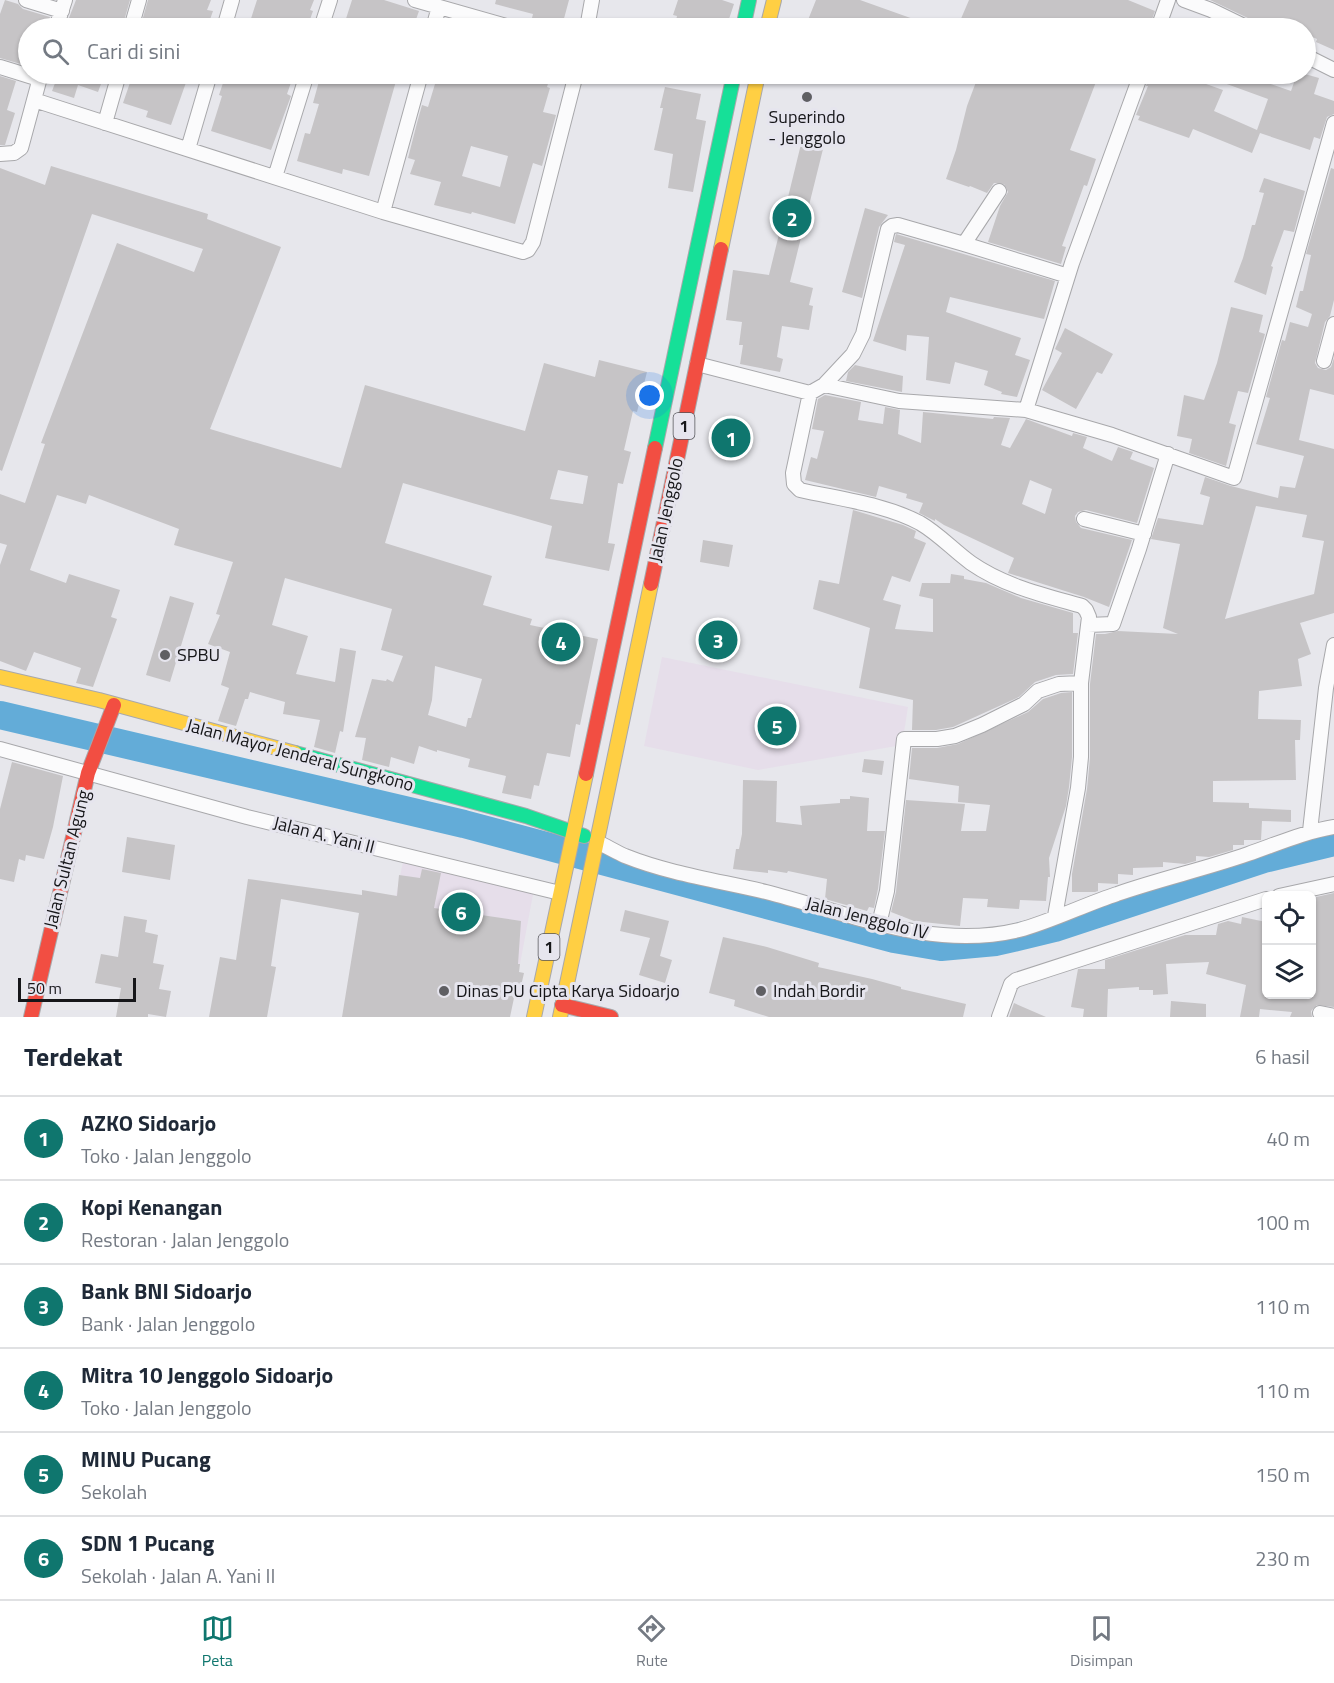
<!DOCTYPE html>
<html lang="id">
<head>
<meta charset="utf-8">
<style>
  body { margin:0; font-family:"Titillium Web",sans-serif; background:#f6f6f7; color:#1f2937 }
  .controls { position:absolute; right:18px; bottom:18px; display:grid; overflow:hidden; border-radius:9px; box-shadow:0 2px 4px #0004 }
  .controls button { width:54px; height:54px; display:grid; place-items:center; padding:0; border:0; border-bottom:2px solid #e0e1e3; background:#fff; color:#1f2937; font:30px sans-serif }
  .scale { position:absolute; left:18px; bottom:15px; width:118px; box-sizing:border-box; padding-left:6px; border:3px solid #161619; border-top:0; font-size:16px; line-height:21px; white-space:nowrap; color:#161619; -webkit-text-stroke:4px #e6e5ee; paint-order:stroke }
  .you { position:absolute; left:650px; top:396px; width:21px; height:21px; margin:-15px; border:4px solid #fff; border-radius:50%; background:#1a73e8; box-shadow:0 0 0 9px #1a73e833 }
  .badge { display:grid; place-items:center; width:39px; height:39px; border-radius:50%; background:#0f766e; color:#fff; font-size:20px; font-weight:700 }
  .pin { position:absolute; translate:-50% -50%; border:3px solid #fff; box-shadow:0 2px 6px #0006 }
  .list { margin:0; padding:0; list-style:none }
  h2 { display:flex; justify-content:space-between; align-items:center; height:78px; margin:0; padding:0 24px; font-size:26px }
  h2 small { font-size:20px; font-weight:400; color:#747a83 }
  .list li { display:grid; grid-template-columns:39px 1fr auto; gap:18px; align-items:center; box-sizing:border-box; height:84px; padding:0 24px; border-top:2px solid #e0e1e3 }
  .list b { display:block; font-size:22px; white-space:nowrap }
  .list p { margin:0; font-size:20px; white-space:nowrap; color:#747a83 }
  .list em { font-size:20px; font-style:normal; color:#747a83 }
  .icon { flex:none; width:33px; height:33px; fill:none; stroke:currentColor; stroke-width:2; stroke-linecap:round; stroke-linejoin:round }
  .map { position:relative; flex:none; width:1334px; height:1017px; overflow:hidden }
  .search { position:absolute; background:#fff; box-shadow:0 2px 4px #0004; left:18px; right:18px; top:18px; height:66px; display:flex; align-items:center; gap:15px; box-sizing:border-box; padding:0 21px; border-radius:33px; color:#747a83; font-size:22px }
  .sheet { height:582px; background:#fff }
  nav { display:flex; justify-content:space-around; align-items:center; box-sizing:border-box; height:84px; border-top:2px solid #e0e1e3; background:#fff; font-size:16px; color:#747a83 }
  nav a { display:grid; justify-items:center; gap:3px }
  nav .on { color:#0f766e }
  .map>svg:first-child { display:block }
</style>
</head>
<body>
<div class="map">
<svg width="1334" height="1017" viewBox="0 0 1334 1017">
  <rect width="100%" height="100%" fill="#e7e7ec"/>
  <path fill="#e6deea" d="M662 657 908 707 902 745 758 770 644 746Z
    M404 857 534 889 520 964 388 934Z"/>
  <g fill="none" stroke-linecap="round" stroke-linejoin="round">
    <path stroke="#63acd8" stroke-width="28" d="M0 715 464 824 894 939 941 947 996 942 1055 928 1264 859 1334 842"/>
  </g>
  <path fill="#c6c4c6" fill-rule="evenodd" d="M5 0 18 4 23 9 50 17 47 28H28V51L24 65 0 58V14Z
    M76 0H130L122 28H65Z
    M148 0H211L207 10 213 11 207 28H140Z
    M257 0H314L310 10 313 11 307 28H248Z
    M352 0H384L419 11 413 28H343Z
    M496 0H569L562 26 532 18 533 14 495 4Z
    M678 0H722L734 4 726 28H674L677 16 673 15Z
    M816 0H860L933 26V28H815L806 25Z
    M969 0H1128L1155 11 1149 28H957Z
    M1210 0H1334V50L1316 42 1317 39 1305 34V28H1285L1262 18 1258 25 1252 20Z
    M50 74H94L104 76 98 92 78 85 74 98 52 91 57 78 50 76Z
    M133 74H189L171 125 146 117 148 111 123 103Z
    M226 74H294L287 94 291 96 271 150 211 131 222 96 219 95Z
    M321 74H398L369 176 343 169 342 174 297 161 305 133 310 134 319 104 313 103Z
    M438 74H551L547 87 550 88 543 112 556 115 542 166 533 163 515 224 472 212 471 214 434 205 441 182 410 174 415 160 408 158 417 123 422 105 428 107ZM471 146 508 156 500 187 462 176Z
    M979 74H1099L1070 150 1096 159 1087 186 1084 185 1062 246 1066 247 1061 264 988 242 1000 206 1008 192 1004 184 994 183 987 193 970 186 969 187 946 179 956 150 967 106Z
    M1150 74H1178L1223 90 1214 111 1257 130 1268 99 1202 75V74H1242L1291 91 1297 74H1305L1319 78 1314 94 1334 101V114L1327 117 1320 139 1314 137 1310 150 1260 133 1252 153 1193 129 1189 138 1138 120 1140 116 1136 115 1148 86H1146Z
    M0 76 16 81 7 110 15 113 5 145H0Z
    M665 87 701 94 696 119 706 121 693 192 668 188 673 154 654 150 663 108H660Z
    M802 140 824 145 790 282 813 288 809 305 813 306 809 330 782 326 777 357 783 359 780 372 740 364 743 345H739L742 322 726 320 733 270 769 275Z
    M51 166 208 214 207 219 281 247 210 429 341 468 365 385 525 431 544 363 595 377 599 360 647 372 637 412 633 411 624 450 631 452 623 484 618 483 608 543 615 544 609 571 545 558 552 526 403 483 385 543 492 576 483 605 532 619 530 625 598 639 580 725 576 724 570 757 547 753 539 786 534 785 531 799 502 793 506 776 468 767 470 759 437 750V752L419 746 414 764 391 757 389 767 362 760 366 738 355 737 372 679 386 681 387 679 393 682 403 656 381 650 392 609 285 578 272 625 308 636 296 674 335 682 340 648 356 651 343 732 340 731 335 753 314 747 320 720 283 714 285 702 250 692 248 699H245L236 726 218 721 229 688 221 685 230 652 208 644 220 615 216 614 233 562 174 545 179 529 89 495 86 504 57 495 30 570 66 583 69 574 120 590 111 617 117 619 93 687 76 683 81 668 34 652 26 671 0 661V565L7 545 0 543V494L25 503 45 444 41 443 117 243 194 272 203 249 92 214 2 471 0 470V168L45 185ZM558 470 588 476 583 504 550 499ZM435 666 482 679 471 718H468L466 727 428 715 432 700Z
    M1331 168 1334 169V300L1330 316 1325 322 1315 363 1318 368 1326 370 1331 367 1334 358V395L1310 389 1299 440 1334 449V613L1300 623 1311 654 1298 659 1302 686 1259 691 1258 719 1301 720 1300 740H1295L1296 780 1213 781V802L1249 803V808L1291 810V822L1262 821 1261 840H1244V845H1233V850L1209 857 1196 856V861L1185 864 1163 862V867L1133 868V875L1118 874V884L1098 883V891L1095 892H1072V874L1087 789 1090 758V684L1096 634H1105L1118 631 1178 634 1163 628 1180 544 1151 539 1158 518 1203 525 1210 497 1200 494 1205 477 1231 486 1278 498 1280 486 1295 488 1304 456 1256 444 1270 398 1266 397 1282 340 1285 341 1290 322 1308 327 1312 314 1296 307 1300 291H1303L1311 255 1306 254ZM1256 506 1307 515 1302 537 1324 541 1314 594 1225 619Z
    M1264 178 1305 191 1294 232 1284 230 1271 266 1273 267 1266 295 1234 282 1243 258 1252 225H1255L1264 193 1259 192Z
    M865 208 888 215 879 227 862 298 842 292Z
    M896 234 1055 281 1044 319 950 297 946 312 1021 338 1015 355 1030 360 1017 397 1001 394 1002 392 984 385 988 371 955 362 950 384 926 380 929 337 907 335 906 351 873 341 905 245 894 242Z
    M1231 307 1263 315 1259 332 1265 334 1248 393 1238 391 1229 423 1236 425 1226 466 1189 453 1192 439 1177 436 1184 395 1204 400 1217 363Z
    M1065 328 1113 354 1102 374 1097 372 1076 409 1042 390 1062 353 1055 349Z
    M855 365 903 376 902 392 846 381 848 372Z
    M825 395 861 402 858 420 883 424 885 407 900 410 898 434 921 443 923 412 993 419 994 417 1010 418 1001 445 1010 448 1026 419 1072 436 1073 433 1087 437 1083 448 1112 461 1118 447 1133 452 1130 459 1154 468 1137 523 1086 510 1078 512 1075 516 1076 522 1081 528 1132 540 1109 607 1084 597 1008 573 1014 558 944 525 935 519V521L919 513 923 503 906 498 907 494 879 486 876 497 805 480 811 457 817 459 824 431 812 429 818 399ZM1030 480 1052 489 1045 514 1022 504Z
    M853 510 903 525 916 531 914 538 926 543 910 582 892 576 883 600 901 605 895 629 933 632V599L919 596 922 583H950L951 574 964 576V579L986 583 1021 598 1073 613V633H1078L1073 674 1056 675 1035 682 1019 697 953 727 936 730H912L913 700 859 688 870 628 813 609 819 580 839 584Z
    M703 540 733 545 729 567 700 562Z
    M170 596 194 603 170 682 146 675Z
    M1072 692V757L1069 787 1066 806 1049 858 1050 877H1048L1046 901 1020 900 1019 909 987 907 988 899 963 898 960 926 914 921 891 912 896 892 906 800 965 804 961 831H986L990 805 958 802 959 786 909 779 912 748H937L958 744 1028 712 1043 699 1061 693Z
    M864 759 884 761 882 775 862 772Z
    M12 762 63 776 53 827 44 859 26 855 25 861 19 859 14 882 0 879V809Z
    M743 780 777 781 776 822 802 825 800 806 840 803V799H850V796L869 798 867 831H885L878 889 874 908 869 907 867 911 825 899 827 879 788 871 787 873 768 870V873L733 869 736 849H739L742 834Z
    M127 837 175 845 170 880 122 872Z
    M422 869 441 873 434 908 521 921 518 964H520L519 972 524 973 518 999 514 998 510 1017H342L359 913 281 899 271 966 276 967 267 1017H209L220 957 236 960 248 879 362 895V890L397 896 399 875 420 878Z
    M1334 893V1007L1317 1005 1311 1011 1312 1017H1290L1292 1012 1260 1009 1259 1017H1240L1246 985 1206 974 1209 962 1166 964 1168 994 1153 995V990H1139V987L1108 989 1107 1017H1083L1084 1009 1071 1007 1078 969H1105V960L1185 935H1216L1218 924 1228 921 1241 924 1242 917 1266 922V994H1311V899L1315 900 1316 897Z
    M625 910 669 921 660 956 672 960 665 983 639 975 650 938 620 931Z
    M124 916 147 920 145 932 158 935 153 963 164 965 159 989 171 991 166 1017 148 1014V1017H116L121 988 95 983 101 954 118 957Z
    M723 937 767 947 819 963 818 967 872 979 901 987V989L966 1004 963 1017H769L734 1006 735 1000 709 993Z
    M1171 1001 1206 1004V1017H1170Z
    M1014 1003 1046 1017H1009Z"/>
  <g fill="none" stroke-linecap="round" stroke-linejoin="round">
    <defs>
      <path id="street" d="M26 0 62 11
        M415 0 513 28
        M1184 0 1211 10 1248 28
        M56 28 65 0
        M131 28 139 0
        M224 28 232 0
        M321 28 330 0
        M433 28 439 7
        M587 28 592 0
        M1158 28 1168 0
        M1306 56 1334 70
        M0 67 39 79
        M34 100 383 212 523 252 528 250 533 242 576 74
        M105 123 119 74
        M188 149 210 74
        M0 154 14 153 21 148 41 74
        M275 177 307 74
        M383 212 421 74
        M964 244 1068 276
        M1324 361 1334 324
        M697 364 810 393 824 385 853 354 863 334 888 229 892 226 898 225 964 244 999 191
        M824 385 899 401 1026 410 1072 263 1141 74
        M810 393 793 473 794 484 800 490C839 499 884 504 920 523 939 534 953 550 971 563 1004 586 1043 595 1082 606L1086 610 1089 617 1081 683V757L1078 788 1055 916
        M1026 410 1112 435 1234 478 1334 123
        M1084 519 1144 534
        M1088 625 1113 624 1139 549 1168 454
        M0 749 247 817 560 893
        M1310 831 1326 688 1334 645
        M597 842C606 846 616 852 625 856 670 874 720 881 766 892 849 913 932 951 1019 930 1050 922 1086 904 1117 894 1160 879 1205 869 1248 854 1277 844 1304 832 1334 827
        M1279 896 1334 884
        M879 924 887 891 904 739H937L955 736 982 725 1024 704 1038 691 1059 684 1081 683
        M1320 1013 1334 1016
        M999 1017 1011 984 1016 980 1266 899"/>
      <path id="fast" d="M743 28 749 0
        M655 448 734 74
        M295 753 526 816 584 836"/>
      <path id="slow" d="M767 28 774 0
        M721 249 758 74
        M0 677 99 700 295 753
        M534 1017 586 774
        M560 1017 651 584"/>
      <path id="jam" d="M651 584 721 249
        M586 774 655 448
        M562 1005 611 1017
        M31 1017 88 773 114 705"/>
    </defs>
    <use href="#street" stroke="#a8a8ab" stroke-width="16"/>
    <use href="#fast" stroke="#a8a8ab" stroke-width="16"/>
    <use href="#slow" stroke="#a8a8ab" stroke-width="16"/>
    <use href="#jam" stroke="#a8a8ab" stroke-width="16"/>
    <use href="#street" stroke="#fbfbfc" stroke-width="14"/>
    <use href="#fast" stroke="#16e098" stroke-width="14"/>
    <use href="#slow" stroke="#ffcf43" stroke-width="14"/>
    <use href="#jam" stroke="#f24e42" stroke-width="14"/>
  </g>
  <g fill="#5f5f63" stroke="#e6e5ee" stroke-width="2">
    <circle cx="807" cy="97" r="6"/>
    <circle cx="165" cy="655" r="6"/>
    <circle cx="444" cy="991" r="6"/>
    <circle cx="761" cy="991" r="6"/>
  </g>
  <g text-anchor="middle" stroke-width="6" stroke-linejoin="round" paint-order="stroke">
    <g fill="#e6e5ee" stroke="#545459" stroke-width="1.5">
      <rect x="673.5" y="413" width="21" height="26" rx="4.5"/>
      <rect x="538.5" y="934" width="21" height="26" rx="4.5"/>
    </g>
    <g font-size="16" font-weight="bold" fill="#161619">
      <text x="684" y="432">1</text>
      <text x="549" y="953">1</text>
    </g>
    <g font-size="18" fill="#161619" stroke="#e6e5ee" text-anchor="start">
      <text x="807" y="123" text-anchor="middle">Superindo<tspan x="807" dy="21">- Jenggolo</tspan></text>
      <text x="177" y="661">SPBU</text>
      <text x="456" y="997">Dinas PU Cipta Karya Sidoarjo</text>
      <text x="773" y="997">Indah Bordir</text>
    </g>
    <g font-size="18" fill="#161619" stroke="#e6e5ee">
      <text transform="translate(666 510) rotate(-78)" y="6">Jalan Jenggolo</text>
      <text transform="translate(300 755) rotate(15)" y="6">Jalan Mayor Jenderal Sungkono</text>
      <text transform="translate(324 835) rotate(14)" y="6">Jalan A. Yani II</text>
      <text transform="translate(67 859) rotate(-76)" y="6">Jalan Sultan Agung</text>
      <text transform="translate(867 918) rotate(14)" y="6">Jalan Jenggolo IV</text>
    </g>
  </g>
</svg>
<div class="controls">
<button><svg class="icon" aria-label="locate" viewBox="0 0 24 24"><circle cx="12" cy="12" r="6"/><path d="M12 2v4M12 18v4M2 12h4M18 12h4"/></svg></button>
<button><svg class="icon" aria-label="layers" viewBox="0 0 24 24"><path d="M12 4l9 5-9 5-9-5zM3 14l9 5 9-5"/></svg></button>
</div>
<div class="scale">50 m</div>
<div class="you"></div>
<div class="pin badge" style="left:731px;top:438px">1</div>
<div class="pin badge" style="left:792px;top:218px">2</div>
<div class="pin badge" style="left:718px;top:640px">3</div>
<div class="pin badge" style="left:561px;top:642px">4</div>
<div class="pin badge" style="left:777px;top:726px">5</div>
<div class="pin badge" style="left:461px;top:912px">6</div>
<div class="search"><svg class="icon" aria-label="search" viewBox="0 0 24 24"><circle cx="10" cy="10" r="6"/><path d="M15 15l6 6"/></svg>Cari di sini</div>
</div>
<section class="sheet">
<h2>Terdekat<small>6 hasil</small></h2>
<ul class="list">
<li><span class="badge">1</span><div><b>AZKO Sidoarjo</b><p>Toko · Jalan Jenggolo</p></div><em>40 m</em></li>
<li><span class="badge">2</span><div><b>Kopi Kenangan</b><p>Restoran · Jalan Jenggolo</p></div><em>100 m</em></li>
<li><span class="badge">3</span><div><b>Bank BNI Sidoarjo</b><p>Bank · Jalan Jenggolo</p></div><em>110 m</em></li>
<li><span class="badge">4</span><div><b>Mitra 10 Jenggolo Sidoarjo</b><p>Toko · Jalan Jenggolo</p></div><em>110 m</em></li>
<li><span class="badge">5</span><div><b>MINU Pucang</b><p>Sekolah</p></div><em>150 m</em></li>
<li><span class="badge">6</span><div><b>SDN 1 Pucang</b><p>Sekolah · Jalan A. Yani II</p></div><em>230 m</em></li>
</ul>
</section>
<nav>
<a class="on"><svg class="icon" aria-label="map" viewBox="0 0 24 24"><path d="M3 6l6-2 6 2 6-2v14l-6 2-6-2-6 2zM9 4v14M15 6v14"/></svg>Peta</a>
<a><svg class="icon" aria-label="directions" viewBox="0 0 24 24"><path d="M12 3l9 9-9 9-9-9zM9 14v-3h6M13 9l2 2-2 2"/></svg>Rute</a>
<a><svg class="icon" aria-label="saved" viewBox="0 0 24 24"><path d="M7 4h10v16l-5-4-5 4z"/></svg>Disimpan</a>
</nav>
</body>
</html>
